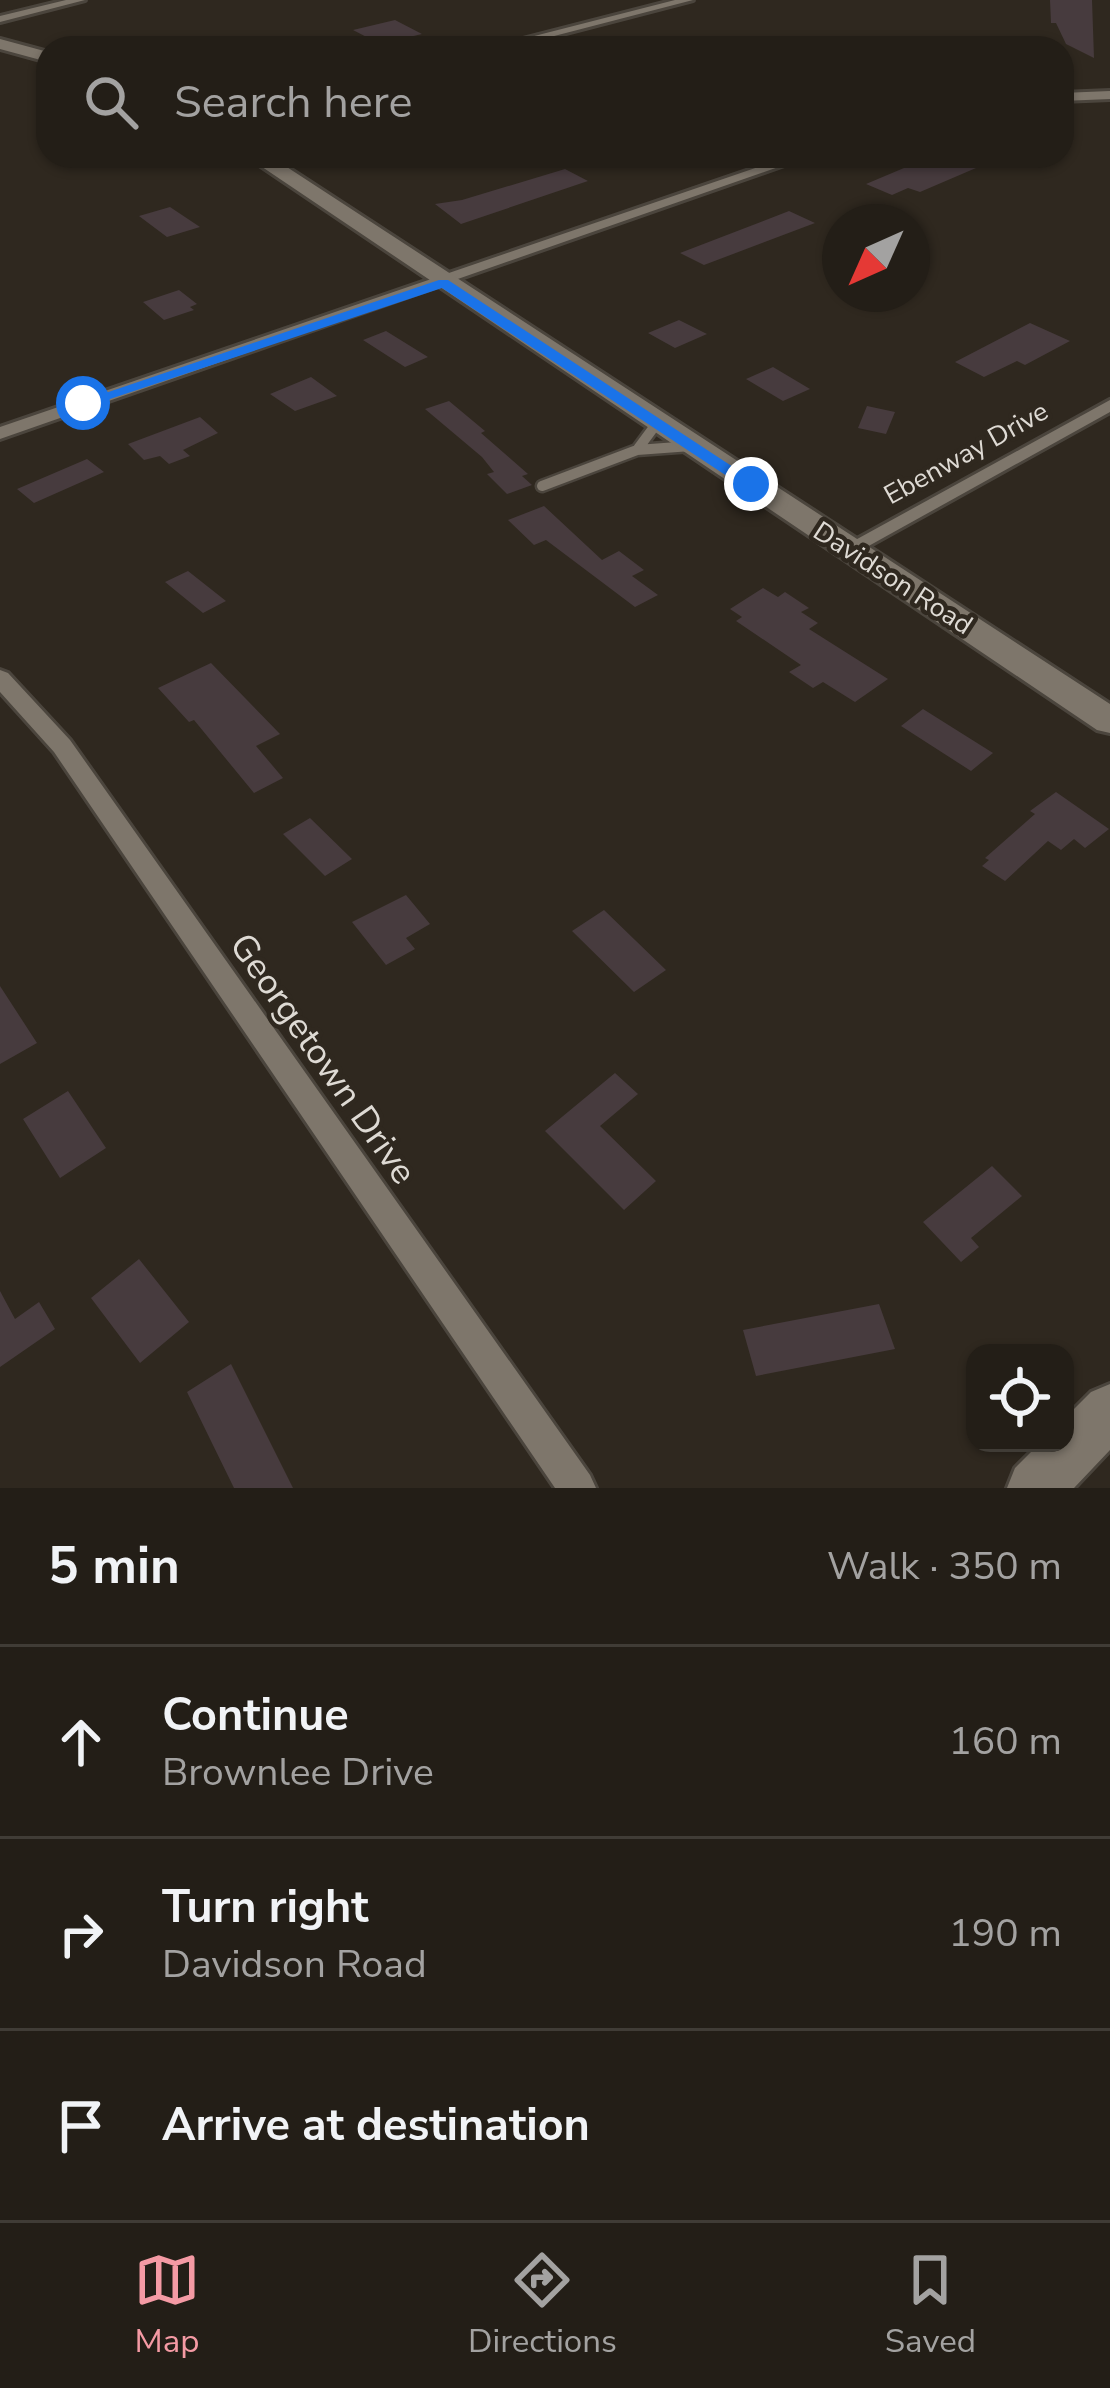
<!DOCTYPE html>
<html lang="en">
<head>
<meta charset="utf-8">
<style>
  body { margin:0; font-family:"Nunito Sans",sans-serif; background:#2b2720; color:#f1f3f6 }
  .controls { position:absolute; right:36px; bottom:36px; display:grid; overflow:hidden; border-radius:24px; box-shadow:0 3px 9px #0004 }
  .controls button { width:108px; height:108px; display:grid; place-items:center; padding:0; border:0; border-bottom:3px solid #403c36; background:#231e17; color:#f1f3f6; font:60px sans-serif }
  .compass { position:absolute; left:822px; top:204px; width:108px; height:108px; border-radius:50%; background:#231e17; box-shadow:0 3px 9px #0004; rotate:225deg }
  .stop { position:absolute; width:36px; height:36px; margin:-27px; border:9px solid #1a73e8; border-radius:50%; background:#fff }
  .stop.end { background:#1a73e8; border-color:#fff; box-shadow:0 3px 12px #0008 }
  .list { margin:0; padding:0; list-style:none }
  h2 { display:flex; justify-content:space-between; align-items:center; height:156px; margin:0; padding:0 48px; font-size:51px }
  h2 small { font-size:39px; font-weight:400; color:#a3a2a1 }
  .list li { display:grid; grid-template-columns:78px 1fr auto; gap:36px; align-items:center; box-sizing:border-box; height:192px; padding:0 48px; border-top:3px solid #403c36 }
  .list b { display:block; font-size:45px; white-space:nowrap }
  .list p { margin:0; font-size:39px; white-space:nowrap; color:#a3a2a1 }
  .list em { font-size:39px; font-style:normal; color:#a3a2a1 }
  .icon { flex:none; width:66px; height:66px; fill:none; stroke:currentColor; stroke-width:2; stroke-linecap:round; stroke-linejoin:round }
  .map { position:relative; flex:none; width:1110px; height:1488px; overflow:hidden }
  .search { position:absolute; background:#231e17; box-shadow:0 3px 9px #0004; left:36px; right:36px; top:36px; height:132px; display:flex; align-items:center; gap:30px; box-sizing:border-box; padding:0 42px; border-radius:36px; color:#a3a2a1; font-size:45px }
  .sheet { height:732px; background:#231e17 }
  nav { display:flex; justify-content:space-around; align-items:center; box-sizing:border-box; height:168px; border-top:3px solid #403c36; background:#231e17; font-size:33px; color:#a3a2a1 }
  nav a { display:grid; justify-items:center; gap:6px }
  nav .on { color:#f49aa4 }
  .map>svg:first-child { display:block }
</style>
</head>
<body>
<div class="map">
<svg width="1110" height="1488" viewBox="0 0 1110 1488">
  <rect width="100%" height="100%" fill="#2f281f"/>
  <path fill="#473b3e" d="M1050 0H1092L1094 58 1066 44 1056 23H1051Z
    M395 20 422 34 380 44 353 30Z
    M954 156H1004L920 192 908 188 892 195 866 184 930 157 941 162Z
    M565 169 588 181 461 224 435 204 462 200Z
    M170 207 200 227 167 237 139 216Z
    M789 211 815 223 704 265 680 253Z
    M179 290 197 304 190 307 194 310 164 320 143 302Z
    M679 320 707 334 675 348 648 333Z
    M1030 323 1070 341 1025 365 1017 361 984 377 955 362Z
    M386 331 428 357 405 367 363 340Z
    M773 367 810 389 783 401 746 379Z
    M311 377 337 396 295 411 270 394Z
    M449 401 485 431 481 433 528 474 522 476 532 485 507 494 487 474 494 472 482 457 425 409Z
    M867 406 895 412 886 434 858 428Z
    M200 417 218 433 183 450 190 456 169 464 160 456 144 460 128 444Z
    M87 459 104 472 34 503 17 489Z
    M544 506 602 560 619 551 644 570 632 576 658 595 635 607 546 540 534 545 508 520Z
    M188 571 226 601 203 613 165 582Z
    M763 588 778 597 785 592 809 608 801 612 818 623 809 629 888 679 855 702 823 682 813 688 789 672 801 665 736 621 742 617 730 609Z
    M211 663 280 734 256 746 283 778 254 793 194 720 189 722 158 688Z
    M923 709 993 753 971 771 901 726Z
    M1056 792 1109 829 1085 848 1074 839 1061 850 1048 841 1005 881 982 866 989 860 985 858 1035 814 1030 811Z
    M310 818 352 859 325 876 283 834Z
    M406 895 430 924 406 938 415 949 386 965 352 922Z
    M604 910 666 970 634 992 572 931Z
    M0 986 37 1043 0 1064Z
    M615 1073 638 1094 600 1126 656 1181 624 1210 545 1131Z
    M68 1091 106 1148 60 1178 23 1119Z
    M992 1166 1022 1196 971 1238 979 1247 961 1262 923 1222Z
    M139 1259 189 1322 140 1363 91 1298Z
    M0 1291 15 1319 39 1302 55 1329 0 1367Z
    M879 1304 895 1349 756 1376 743 1330Z
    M231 1364 293 1488H234L187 1392Z"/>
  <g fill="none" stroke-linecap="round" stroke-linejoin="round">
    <defs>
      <path id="lane" d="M637 450 657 423
        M542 486 637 450 691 446"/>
      <path id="street" d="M66 0H85L0 22V16Z
        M675 0H693L508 48H488Z
        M1110 91V99L1062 101V93Z
        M790 156H810L0 439V427Z
        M1110 400V412L856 553H842L839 549Z
        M0 670 8 673 70 740 590 1475 596 1488H555L54 752 0 692Z"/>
      <path id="secondary" d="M0 39 48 52V62L0 49Z
        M246 156H270L1110 704V733L1097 730Z
        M1110 1384V1450L1074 1488H1007L1015 1468 1040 1443H1065V1418L1091 1392Z"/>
    </defs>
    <use href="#lane" stroke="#4b453d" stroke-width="15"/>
    <use href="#street" stroke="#4b453d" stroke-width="6"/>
    <use href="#secondary" stroke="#4b453d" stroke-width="6"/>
    <use href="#lane" stroke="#7e766b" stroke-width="10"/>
    <use href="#street" fill="#7e766b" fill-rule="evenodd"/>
    <use href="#secondary" fill="#7e766b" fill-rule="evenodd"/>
  </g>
  <path fill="#1a73e8" d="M439 280H448L759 484 745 488 442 288 89 406 76 403Z"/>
  <g text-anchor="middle" stroke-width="9" stroke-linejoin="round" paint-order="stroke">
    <g font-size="27" fill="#dedad4" stroke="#2f281f">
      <text transform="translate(966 453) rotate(-29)" y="9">Ebenway Drive</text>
      <text transform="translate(893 578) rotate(33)" y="9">Davidson Road</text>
    </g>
    <g font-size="36" fill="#dedad4" stroke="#2f281f">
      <text transform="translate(324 1058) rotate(55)" y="13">Georgetown Drive</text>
    </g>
  </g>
</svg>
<div class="controls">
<button><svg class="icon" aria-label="locate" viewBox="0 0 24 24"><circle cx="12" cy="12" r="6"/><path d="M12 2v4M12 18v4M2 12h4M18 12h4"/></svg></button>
</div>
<svg class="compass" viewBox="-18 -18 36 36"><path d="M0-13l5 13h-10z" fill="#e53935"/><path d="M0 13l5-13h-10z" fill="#a3a2a1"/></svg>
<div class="stop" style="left:83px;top:403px"></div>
<div class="stop end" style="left:751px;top:484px"></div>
<div class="search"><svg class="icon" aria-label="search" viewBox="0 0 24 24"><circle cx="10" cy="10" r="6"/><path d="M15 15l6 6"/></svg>Search here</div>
</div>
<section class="sheet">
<h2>5 min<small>Walk · 350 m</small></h2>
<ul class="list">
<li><svg class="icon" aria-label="ahead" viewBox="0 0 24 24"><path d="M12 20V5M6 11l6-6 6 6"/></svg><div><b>Continue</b><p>Brownlee Drive</p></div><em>160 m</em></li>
<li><svg class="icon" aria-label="right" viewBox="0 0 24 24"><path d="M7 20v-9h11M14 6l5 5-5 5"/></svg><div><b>Turn right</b><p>Davidson Road</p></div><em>190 m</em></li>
<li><svg class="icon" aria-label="arrive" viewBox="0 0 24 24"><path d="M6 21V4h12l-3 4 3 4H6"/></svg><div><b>Arrive at destination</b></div></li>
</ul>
</section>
<nav>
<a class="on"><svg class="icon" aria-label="map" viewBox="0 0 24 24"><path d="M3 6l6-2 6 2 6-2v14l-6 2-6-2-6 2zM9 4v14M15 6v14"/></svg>Map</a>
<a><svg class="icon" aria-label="directions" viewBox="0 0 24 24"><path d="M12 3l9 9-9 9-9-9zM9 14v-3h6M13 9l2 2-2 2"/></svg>Directions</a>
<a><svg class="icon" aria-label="saved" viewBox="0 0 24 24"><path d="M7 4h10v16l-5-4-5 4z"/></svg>Saved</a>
</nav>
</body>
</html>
